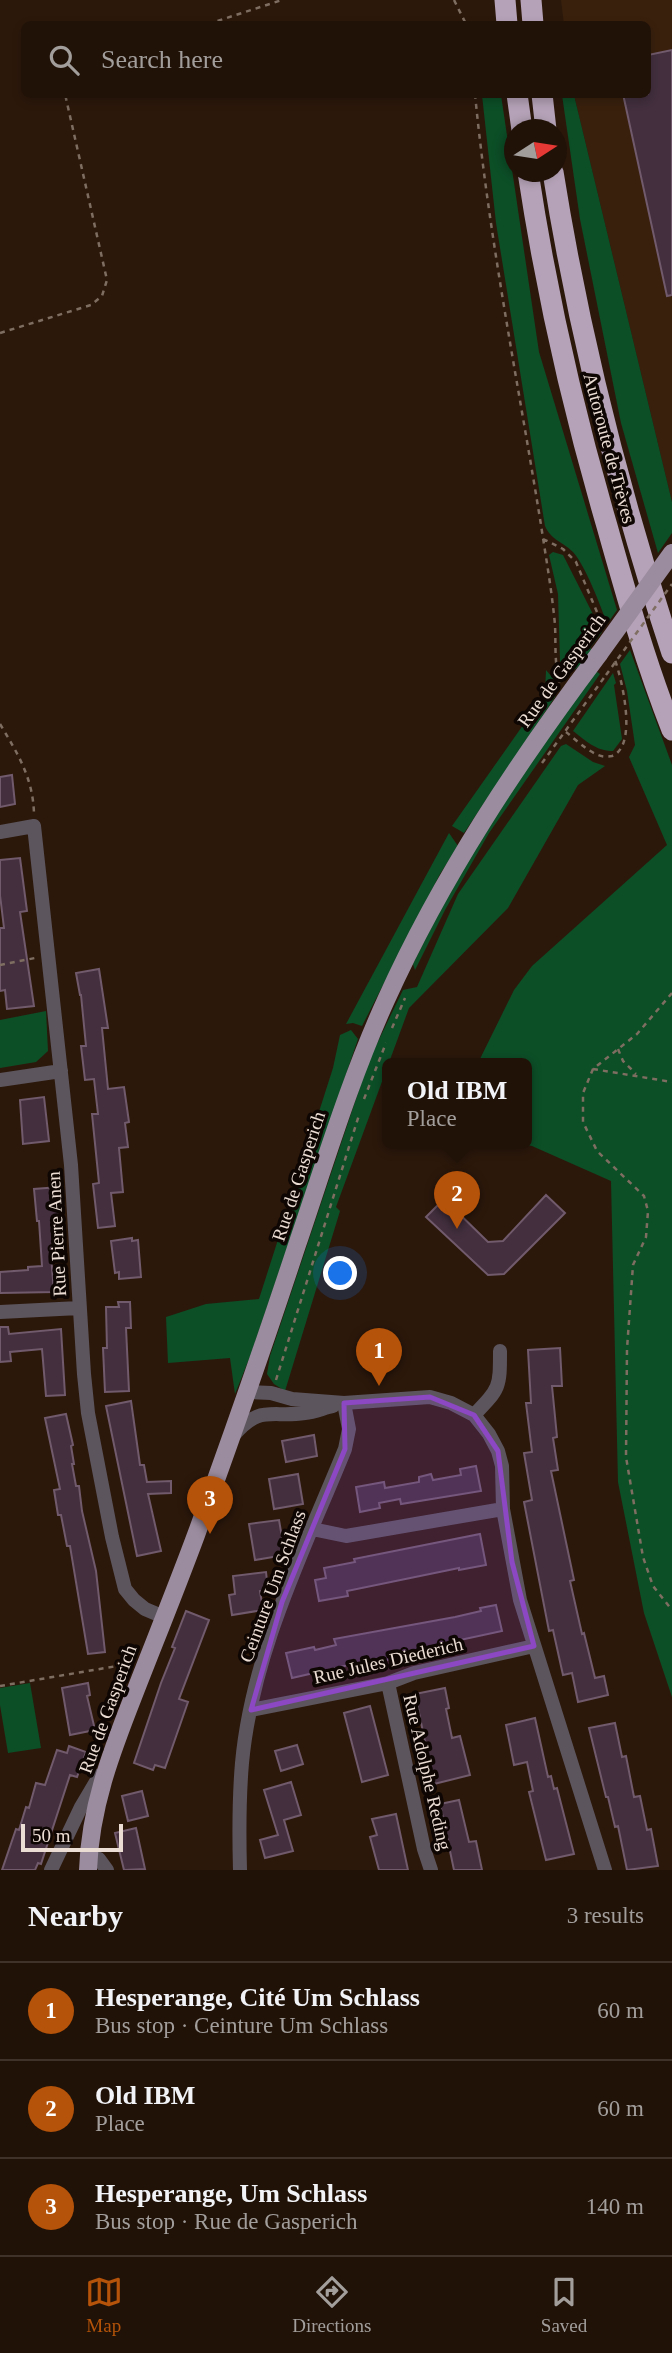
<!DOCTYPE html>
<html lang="en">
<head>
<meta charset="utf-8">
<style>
  body { margin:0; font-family:"Times New Roman",serif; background:#291b12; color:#f1f3f6 }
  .compass { position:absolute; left:504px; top:119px; width:63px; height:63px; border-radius:50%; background:#211208; box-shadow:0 4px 10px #0003; rotate:78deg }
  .scale { position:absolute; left:21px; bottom:18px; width:102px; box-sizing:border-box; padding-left:7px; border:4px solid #ebddd4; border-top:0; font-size:19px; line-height:24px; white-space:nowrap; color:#ebddd4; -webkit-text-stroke:5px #0e0603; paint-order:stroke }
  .you { position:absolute; left:341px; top:1274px; width:24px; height:24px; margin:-18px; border:5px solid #fff; border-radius:50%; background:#1a73e8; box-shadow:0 0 0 10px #1a73e833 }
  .badge { display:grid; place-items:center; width:46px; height:46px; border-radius:50%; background:#b45309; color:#fff; font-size:23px; font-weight:700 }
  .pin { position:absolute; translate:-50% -58px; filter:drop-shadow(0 2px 4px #0008) }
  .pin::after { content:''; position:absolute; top:37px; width:24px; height:21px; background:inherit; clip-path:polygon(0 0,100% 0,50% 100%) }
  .popup { position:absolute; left:382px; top:1058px; width:150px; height:91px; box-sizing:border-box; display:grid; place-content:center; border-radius:10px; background:#211208; filter:drop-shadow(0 2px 5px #0005); font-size:23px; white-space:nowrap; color:#a29e9c }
  .popup b { font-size:26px; color:#f1f3f6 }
  .popup::after { content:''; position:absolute; left:50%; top:100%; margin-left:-14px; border:14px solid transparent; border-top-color:#211208 }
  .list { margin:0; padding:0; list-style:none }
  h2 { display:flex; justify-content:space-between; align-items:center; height:91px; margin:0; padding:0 28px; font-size:30px }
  h2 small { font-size:23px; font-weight:400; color:#a29e9c }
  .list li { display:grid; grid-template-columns:46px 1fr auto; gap:21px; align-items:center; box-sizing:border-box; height:98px; padding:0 28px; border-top:2px solid #3e3229 }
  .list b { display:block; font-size:26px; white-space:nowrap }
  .list p { margin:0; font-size:23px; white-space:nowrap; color:#a29e9c }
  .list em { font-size:23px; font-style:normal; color:#a29e9c }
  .icon { flex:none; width:38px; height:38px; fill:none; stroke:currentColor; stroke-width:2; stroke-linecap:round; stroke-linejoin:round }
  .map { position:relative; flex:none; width:672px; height:1870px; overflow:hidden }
  .search { position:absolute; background:#211208; box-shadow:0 4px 10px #0003; left:21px; right:21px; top:21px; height:77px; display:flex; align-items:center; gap:18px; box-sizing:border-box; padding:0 24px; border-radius:10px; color:#a29e9c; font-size:26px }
  .sheet { height:385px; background:#211208 }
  nav { display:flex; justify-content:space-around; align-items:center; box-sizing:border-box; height:98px; border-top:2px solid #3e3229; background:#211208; font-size:19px; color:#a29e9c }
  nav a { display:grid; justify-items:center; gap:4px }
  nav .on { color:#b45309 }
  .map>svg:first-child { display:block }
</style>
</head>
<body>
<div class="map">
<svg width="672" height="1870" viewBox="0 0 672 1870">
  <rect width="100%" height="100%" fill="#2c180b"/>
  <path fill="#39200d" d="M561 0H672V502L574 95 648 94V24H564Z"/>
  <path fill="#0c4f27" d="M482 95H501L539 352 617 610 607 624C601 606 585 565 573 552 563 542 551 540 545 526L496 223Z
    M562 95H574L672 502V533L658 553 621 423 580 219Z
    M553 552 563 555 602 632 590 648 592 650C584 660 579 671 566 672L560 661 558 594 549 555Z
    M630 650 672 765V1697L644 1613 618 1482 611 1181 532 1146 515 1143H527V1063H478L514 990 532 966 667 845 629 757 635 745 627 691 620 664Z
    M546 670 557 683 555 697 464 833 452 826 545 694Z
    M596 671 600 674 489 833 445 910 415 970 413 964C444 901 478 839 517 781 542 744 570 708 596 671Z
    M613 673 616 683 614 685 622 739 613 751C596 751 586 741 573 731Z
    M566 744 593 762 605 766 578 785 508 908 409 1008 336 1207 340 1211 285 1391 274 1384 267 1374 270 1356 369 1060 403 990 417 987 458 894 561 746Z
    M449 833 458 846 440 874 362 1026 353 1023 346 1024Z
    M46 1011 48 1051 36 1062 0 1068V1020Z
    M351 1030 358 1039 251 1354 235 1394 230 1358 168 1363 166 1317 206 1304 259 1299 333 1068 340 1035Z
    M30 1683 41 1748 8 1753 0 1705V1688Z"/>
  <path fill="#432f3e" stroke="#705a6b" stroke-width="2" d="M672 50V295L667 296 623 94H648V55Z
    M12 775 15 804 0 807V777Z
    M20 858 27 911 20 912 34 1006 7 1009 5 990 0 991V928H4L0 895V860Z
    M99 969 108 1028H102L108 1089 124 1087 129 1122 125 1123 128 1147 119 1148 123 1192 111 1193 115 1226 98 1228 93 1184 99 1183 92 1114H98L94 1079 85 1080 81 1046H86L81 995H80L76 973Z
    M44 1097 49 1141 23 1144 20 1100Z
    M59 1187 60 1198H57L63 1256H51L54 1292 0 1293V1272L28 1270V1267L42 1266 39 1221H37L34 1189Z
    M546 1195 565 1213 504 1274 488 1275 426 1217 444 1199 488 1242 503 1241Z
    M132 1238V1241L138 1240 141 1277 119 1279V1272L115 1273 111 1241Z
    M118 1302H130L131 1328H126L129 1391 105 1392 103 1348H107L106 1307H119Z
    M0 1327H8L9 1334 61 1329 65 1395 46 1396 42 1349 10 1352 11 1361 0 1362Z
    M560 1348 562 1386H552L557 1437 553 1438 558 1470 551 1471 574 1580 570 1581 582 1634 584 1633 595 1678 604 1676 608 1695 578 1702 572 1673 563 1675 553 1630 549 1631 524 1502 532 1500 524 1453 532 1452 526 1403H531L528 1350Z
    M131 1401 140 1465H144L147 1482 171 1481V1493L148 1494 161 1551 137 1556 106 1406Z
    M66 1414 73 1445 71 1446 74 1464H72L76 1486H79L82 1511 96 1571 105 1652 88 1654 70 1546H67L61 1515H58L54 1490 60 1489 45 1418Z
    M314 1435 317 1456 286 1462 282 1441Z
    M476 1466 481 1491 401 1504 400 1499 379 1503 380 1508 360 1512 356 1487 384 1482 385 1488 419 1482V1477L431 1474 433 1480 461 1475 460 1469Z
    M298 1474 303 1504 274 1509 269 1479Z
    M279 1520 285 1555 255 1560 249 1524Z
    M480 1534 486 1565 459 1570V1568L347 1591 348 1596 319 1601 315 1580 326 1578 324 1568 355 1562 354 1559Z
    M266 1572 268 1590 260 1591 263 1610 232 1615 229 1595 235 1594 233 1576Z
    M496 1605 502 1631 460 1640 461 1645 443 1649 376 1662 375 1659 292 1678 286 1653 314 1647 315 1650 336 1645 334 1639 455 1617 481 1611 480 1608Z
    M186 1611 209 1620 179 1699 188 1702 165 1768 155 1765 153 1770 134 1763 161 1683 175 1648 172 1647Z
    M88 1683 90 1695 87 1696 95 1730 70 1735 62 1688Z
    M445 1688 449 1708 446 1709 452 1738 460 1736 470 1775 434 1784 415 1694Z
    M370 1706 388 1775 362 1782 344 1713Z
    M535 1718 548 1777 551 1776 554 1789 557 1788 574 1854 546 1860 529 1792 533 1791 527 1762 514 1765 506 1725Z
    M615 1723 622 1757 626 1756 634 1797 640 1796 647 1830 651 1829 658 1866 627 1870 618 1826 615 1827 608 1797H606L589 1728Z
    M297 1745 303 1764 281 1771 275 1751Z
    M69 1746 86 1752 77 1777 70 1775 41 1864 38 1863 35 1870H2L16 1829 19 1830 26 1807 29 1808 36 1783 45 1785 57 1750 67 1753Z
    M291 1782 301 1815 284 1820 293 1851 265 1858 260 1840 278 1835 264 1790Z
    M142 1791 148 1816 128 1821 122 1796Z
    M459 1800 469 1842 476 1841 482 1870H454L440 1804Z
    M396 1814 408 1870H379L370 1837 377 1835 372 1819Z
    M136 1828 145 1869 124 1870 115 1833Z"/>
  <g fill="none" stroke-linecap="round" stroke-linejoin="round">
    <path stroke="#7e6d61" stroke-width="2.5" stroke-dasharray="5 5" stroke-linecap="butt" d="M454 0 466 24
      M208 24 282 0
      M475 94C489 239 518 382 541 525 546 558 552 592 555 625 556 645 554 664 560 683
      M0 333 91 305 102 296 107 280 65 94
      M543 539 563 549 576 562 602 624
      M0 724C18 754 33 778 34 814
      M566 732C575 739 585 749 596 754 601 757 607 757 612 756 638 746 622 680 615 660
      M542 763 606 675
      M0 965 35 958
      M672 993 637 1034 593 1069 583 1093V1122L597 1151 644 1196 648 1211 646 1237 633 1265 627 1349 626 1457 643 1557 653 1586 672 1610
      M392 1028 405 998
      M618 1049 623 1061 636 1074
      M593 1069 672 1082
      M364 1099 386 1043
      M276 1380 359 1115
      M0 1686 117 1666 127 1670"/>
    <path stroke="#5c555e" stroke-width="14" d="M0 832 34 826 71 1165 84 1374 88 1413 112 1537 125 1589 134 1600 145 1609 164 1617
      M0 1080 61 1071
      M0 1312 79 1308
      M248 1392 271 1393 292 1399 344 1403 430 1397 451 1403 474 1415 489 1434 498 1451 502 1466 503 1509 520 1600 605 1870
      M474 1415C500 1388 500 1388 500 1351
      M233 1436C260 1404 271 1418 305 1413 314 1412 324 1408 333 1406
      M312 1529 346 1536 503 1509
      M388 1683 424 1849 431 1870
      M251 1710 388 1683 414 1673 534 1646
      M88 1857 99 1859 107 1870
      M51 1870 81 1807 100 1775
      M240 1870C239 1834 239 1798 242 1763 252 1653 304 1550 345 1449L349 1429 344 1403"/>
    <path stroke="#9c8c9f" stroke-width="18" d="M88 1870C90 1808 111 1753 133 1697 154 1643 176 1589 196 1535 231 1439 265 1342 297 1245 325 1163 350 1079 386 1000 442 876 517 763 599 654"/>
    <path stroke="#b5a2b8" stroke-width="21" d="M505 0 507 24
      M531 0 533 24
      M517 94 522 130
      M542 94 546 130
      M528 172C546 291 573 410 607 526 626 594 646 664 672 730
      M553 172C579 335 620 496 672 653"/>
    <path stroke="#7e6d61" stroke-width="2.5" stroke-dasharray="5 5" stroke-linecap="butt" d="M606 675 672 584"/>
    <path stroke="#9c8c9f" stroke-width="18" d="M599 654 672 553"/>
  </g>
  <path fill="#8c47c2" fill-opacity="0.2" stroke="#8c47c2" stroke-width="5" stroke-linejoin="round" d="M430 1397 474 1415 498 1451 512 1562 534 1646 251 1710 282 1602 345 1449 344 1403Z"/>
  <g text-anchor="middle" stroke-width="7" stroke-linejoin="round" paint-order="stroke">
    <g font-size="19" fill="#ebddd4" stroke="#0e0603">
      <text transform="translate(610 448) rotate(75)" y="7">Autoroute de Trèves</text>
      <text transform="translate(561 670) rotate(-54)" y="7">Rue de Gasperich</text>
      <text transform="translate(298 1176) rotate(-72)" y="7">Rue de Gasperich</text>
      <text transform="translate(56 1234) rotate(-93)" y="7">Rue Pierre Anen</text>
      <text transform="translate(272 1586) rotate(-70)" y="7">Ceinture Um Schlass</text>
      <text transform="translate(388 1660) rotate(-13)" y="7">Rue Jules Diederich</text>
      <text transform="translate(107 1709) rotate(-70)" y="7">Rue de Gasperich</text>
      <text transform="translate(428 1772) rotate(77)" y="7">Rue Adolphe Reding</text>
    </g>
  </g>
</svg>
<svg class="compass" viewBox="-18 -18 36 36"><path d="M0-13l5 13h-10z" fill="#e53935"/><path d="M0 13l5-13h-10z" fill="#a29e9c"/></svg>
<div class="scale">50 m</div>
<div class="you"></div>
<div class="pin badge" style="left:379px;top:1386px">1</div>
<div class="pin badge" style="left:457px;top:1229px">2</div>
<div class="popup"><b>Old IBM</b>Place</div>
<div class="pin badge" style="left:210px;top:1534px">3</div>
<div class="search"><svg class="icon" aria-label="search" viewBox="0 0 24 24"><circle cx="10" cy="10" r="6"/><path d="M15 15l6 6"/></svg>Search here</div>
</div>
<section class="sheet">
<h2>Nearby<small>3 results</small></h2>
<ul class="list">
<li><span class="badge">1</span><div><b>Hesperange, Cité Um Schlass</b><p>Bus stop · Ceinture Um Schlass</p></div><em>60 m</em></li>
<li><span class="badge">2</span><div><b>Old IBM</b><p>Place</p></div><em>60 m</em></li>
<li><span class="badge">3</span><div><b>Hesperange, Um Schlass</b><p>Bus stop · Rue de Gasperich</p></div><em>140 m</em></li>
</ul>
</section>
<nav>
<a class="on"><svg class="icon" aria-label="map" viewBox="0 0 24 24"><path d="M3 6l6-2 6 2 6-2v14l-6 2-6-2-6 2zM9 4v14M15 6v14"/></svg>Map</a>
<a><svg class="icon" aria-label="directions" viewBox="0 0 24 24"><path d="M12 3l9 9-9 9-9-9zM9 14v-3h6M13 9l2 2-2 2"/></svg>Directions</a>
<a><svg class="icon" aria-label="saved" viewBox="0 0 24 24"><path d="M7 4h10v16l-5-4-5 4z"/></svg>Saved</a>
</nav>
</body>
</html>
